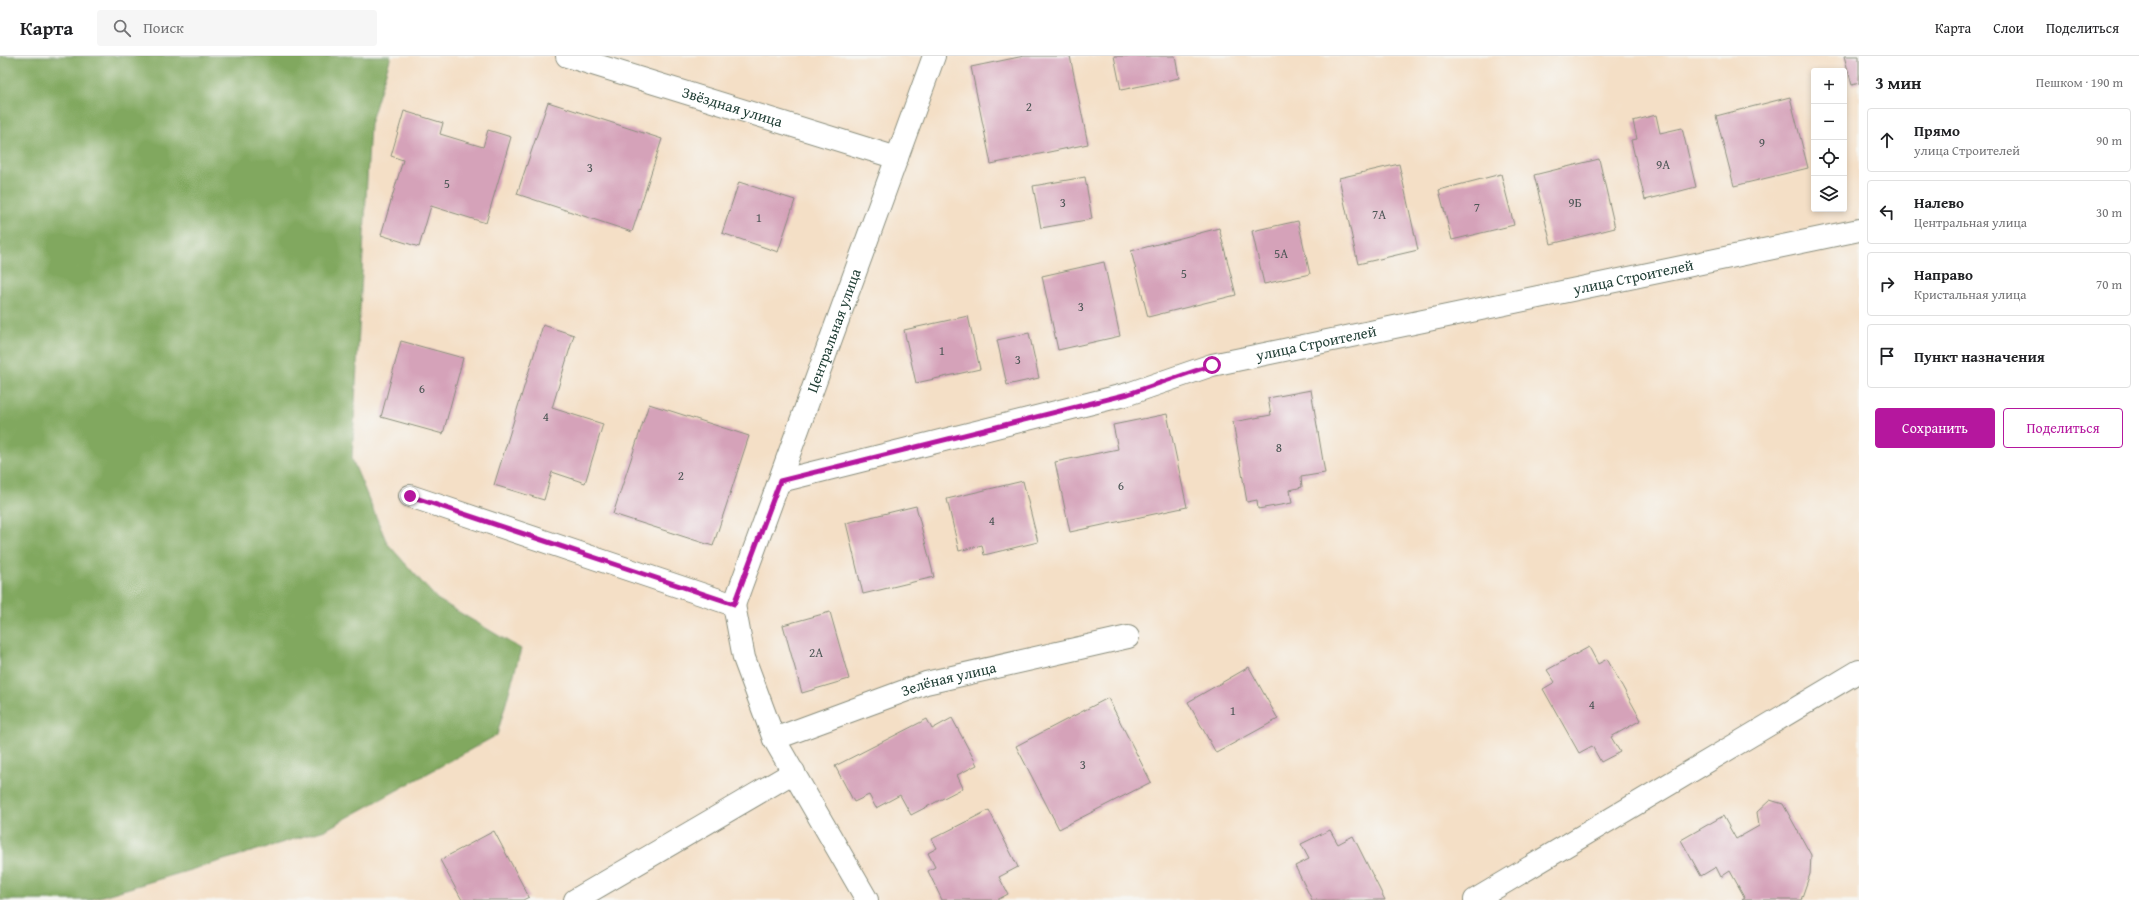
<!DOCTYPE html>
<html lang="ru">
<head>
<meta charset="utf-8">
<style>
  body { margin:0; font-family:"Gentium Book Plus",serif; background:#f6f6f6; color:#202124 }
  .controls { position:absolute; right:12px; top:12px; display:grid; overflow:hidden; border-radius:4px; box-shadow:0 2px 6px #0003 }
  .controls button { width:36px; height:36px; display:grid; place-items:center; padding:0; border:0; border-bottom:1px solid #e0e0e0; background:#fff; color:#202124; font:20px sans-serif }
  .stop { position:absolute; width:12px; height:12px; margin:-9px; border:3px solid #b5179e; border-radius:50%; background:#fff }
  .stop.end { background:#b5179e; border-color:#fff; box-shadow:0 1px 4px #0008 }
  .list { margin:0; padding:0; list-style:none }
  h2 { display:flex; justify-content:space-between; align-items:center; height:52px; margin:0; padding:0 16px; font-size:17px }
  h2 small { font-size:13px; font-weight:400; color:#757577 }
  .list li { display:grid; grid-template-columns:26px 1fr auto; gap:12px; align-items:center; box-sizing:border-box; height:64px; margin:0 8px 8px; padding:0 8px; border:1px solid #e0e0e0; border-radius:4px }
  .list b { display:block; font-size:15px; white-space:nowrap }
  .list p { margin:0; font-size:13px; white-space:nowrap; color:#757577 }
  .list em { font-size:13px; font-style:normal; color:#757577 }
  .actions { display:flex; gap:8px; padding:12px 16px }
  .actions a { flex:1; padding:9px 0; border:1px solid #b5179e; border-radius:4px; text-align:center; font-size:14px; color:#b5179e }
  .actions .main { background:#b5179e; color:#fff }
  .icon { flex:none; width:22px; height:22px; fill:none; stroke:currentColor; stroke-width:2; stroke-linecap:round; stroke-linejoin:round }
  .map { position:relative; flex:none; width:1859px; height:844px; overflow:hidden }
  header { display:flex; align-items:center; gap:24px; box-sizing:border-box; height:56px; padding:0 20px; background:#fff; border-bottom:1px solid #e0e0e0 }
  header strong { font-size:19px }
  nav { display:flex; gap:22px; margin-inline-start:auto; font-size:14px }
  .search { width:280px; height:36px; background:#f6f6f6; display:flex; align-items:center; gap:10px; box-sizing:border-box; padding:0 14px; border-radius:4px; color:#757577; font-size:15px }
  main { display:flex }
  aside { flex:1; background:#fff }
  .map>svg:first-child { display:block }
</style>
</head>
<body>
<header>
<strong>Карта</strong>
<div class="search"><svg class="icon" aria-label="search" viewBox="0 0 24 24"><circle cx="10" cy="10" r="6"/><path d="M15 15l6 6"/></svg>Поиск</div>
<nav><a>Карта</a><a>Слои</a><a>Поделиться</a></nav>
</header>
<main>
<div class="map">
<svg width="1859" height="844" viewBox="0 0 1859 844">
  <rect width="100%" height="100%" fill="#f6f6f2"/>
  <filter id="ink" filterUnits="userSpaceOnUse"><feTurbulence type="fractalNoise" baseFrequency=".025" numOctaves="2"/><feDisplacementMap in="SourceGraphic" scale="8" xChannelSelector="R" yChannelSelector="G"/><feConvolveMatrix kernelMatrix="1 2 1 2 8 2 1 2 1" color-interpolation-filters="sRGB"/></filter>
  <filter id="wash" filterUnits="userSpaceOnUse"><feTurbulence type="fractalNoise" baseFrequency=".012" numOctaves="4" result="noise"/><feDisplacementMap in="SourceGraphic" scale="16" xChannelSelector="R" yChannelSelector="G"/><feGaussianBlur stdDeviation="0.9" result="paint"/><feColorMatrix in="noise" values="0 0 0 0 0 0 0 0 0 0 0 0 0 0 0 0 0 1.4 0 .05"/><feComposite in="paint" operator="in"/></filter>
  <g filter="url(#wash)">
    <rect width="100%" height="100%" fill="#f4dfc6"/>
    <path fill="#81a85e" stroke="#507249" d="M0 0H391L370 68 352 403 387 487 437 543 521 593 497 679 325 774 89 844H0Z"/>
    <g id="blocks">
      <path fill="#d5a2b9" d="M1024 0H1070L1088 88 991 108 971 11Z
        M1114 0H1175L1179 22 1121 34Z
        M1844 0H1859V27L1852 29Z
        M1790 41 1808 112 1734 130 1716 60Z
        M548 46 662 83 632 176 517 138Z
        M404 55 443 67 440 78 483 91 488 74 511 81 486 167 431 150 419 191 381 179 403 104 391 100Z
        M1656 59 1660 77 1682 72 1696 131 1645 144 1631 84 1637 83 1633 65Z
        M1599 103 1615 172 1551 188 1534 119Z
        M1399 108 1418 194 1358 208 1339 122Z
        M1501 118 1514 169 1452 184 1439 134Z
        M1085 121 1092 163 1041 172 1033 130Z
        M739 126 795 144 778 196 722 177Z
        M1298 165 1310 218 1264 228 1252 175Z
        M1219 172 1236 239 1148 261 1131 195Z
        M1104 206 1120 280 1058 294 1042 220Z
        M968 260 980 313 916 327 904 274Z
        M543 269 574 279 552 352 603 368 585 427 552 416 544 444 494 429Z
        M1029 277 1039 322 1007 329 997 284Z
        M401 285 463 302 443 378 381 361Z
        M1311 334 1325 417 1301 421 1302 431 1290 434 1292 447 1258 453 1257 444 1247 446 1233 366 1271 359 1268 342Z
        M649 348 749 380 713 490 613 458Z
        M1167 358 1187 451 1070 476 1055 406 1118 393 1113 369Z
        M1023 425 1038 486 984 499 982 489 959 495 947 443Z
        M916 450 934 521 863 538 846 467Z
        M830 556 849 623 802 637 783 569Z
        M1589 591 1598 608 1607 603 1641 664 1611 681 1620 696 1601 706 1592 690 1579 697 1543 633 1555 626 1547 614Z
        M1249 611 1278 663 1216 697 1188 646Z
        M1108 642 1151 726 1059 773 1016 690Z
        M952 662 977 709 957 719 963 732 911 759 900 739 876 752 869 739 854 746 835 710 927 663 932 673Z
        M1770 744 1783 748 1811 799 1810 818 1801 844H1742L1745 842 1730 815 1721 821 1716 811 1701 820 1681 784 1723 760 1736 783 1759 770 1757 756Z
        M989 754 1018 811 999 821 1008 838 997 844H942L928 815 935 811 928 797 937 792 932 783Z
        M1330 774 1338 788 1353 780 1385 844H1312L1295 810 1309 803 1301 788Z
        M494 775 529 841 523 844H462L440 804Z"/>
    </g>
  </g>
  <g filter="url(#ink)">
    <use href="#blocks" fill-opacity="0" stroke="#8a8e7d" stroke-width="1"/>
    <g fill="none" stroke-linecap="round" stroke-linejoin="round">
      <defs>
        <g id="street">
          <path id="s1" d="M567 0 897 102"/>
          <path id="s2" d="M780 425 1128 338 1212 309 1859 174"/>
          <path d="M410 440 734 549"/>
          <path id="s3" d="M734 549 934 0"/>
          <path d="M734 549 744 602 774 683 867 844"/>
          <path id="s4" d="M774 683 926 627 1128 581"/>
          <path d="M575 844 794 716"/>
          <path d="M1475 844 1859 615"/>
        </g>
      </defs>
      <use href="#street" stroke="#8a8e7d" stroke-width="24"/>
      <use href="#street" stroke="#fff" stroke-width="22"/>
    </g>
  </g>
  <g fill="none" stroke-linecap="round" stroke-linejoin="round" filter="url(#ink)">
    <path stroke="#b5179e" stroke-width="5" d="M410 440 734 548 780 425 1128 338 1212 309"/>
  </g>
  <g text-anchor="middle" stroke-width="3.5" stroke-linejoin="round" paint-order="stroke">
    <g font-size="13" fill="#4c5655">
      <text x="1029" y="55">2</text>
      <text x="1762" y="91">9</text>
      <text x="1663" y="113">9А</text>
      <text x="590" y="116">3</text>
      <text x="447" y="132">5</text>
      <text x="1063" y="151">3</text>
      <text x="1575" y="151">9Б</text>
      <text x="1477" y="156">7</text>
      <text x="1379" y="163">7А</text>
      <text x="759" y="166">1</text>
      <text x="1281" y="202">5А</text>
      <text x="1184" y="222">5</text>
      <text x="1081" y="255">3</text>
      <text x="942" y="299">1</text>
      <text x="1018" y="308">3</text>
      <text x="422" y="337">6</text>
      <text x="546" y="365">4</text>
      <text x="1279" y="396">8</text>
      <text x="681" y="424">2</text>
      <text x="1121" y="434">6</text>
      <text x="992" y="469">4</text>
      <text x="816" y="601">2А</text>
      <text x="1592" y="653">4</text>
      <text x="1233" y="659">1</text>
      <text x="1083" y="713">3</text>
    </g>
    <g font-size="15" fill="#1f3d34" stroke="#f6f6f2">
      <text dy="5" stroke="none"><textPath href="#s1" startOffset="173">Звёздная улица</textPath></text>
      <text dy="5" stroke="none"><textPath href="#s2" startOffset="878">улица Строителей</textPath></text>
      <text dy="5" stroke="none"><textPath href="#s3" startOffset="292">Центральная улица</textPath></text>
      <text dy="5" stroke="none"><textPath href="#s2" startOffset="554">улица Строителей</textPath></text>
      <text dy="5" stroke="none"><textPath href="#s4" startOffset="185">Зелёная улица</textPath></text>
    </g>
  </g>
</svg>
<div class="controls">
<button>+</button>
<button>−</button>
<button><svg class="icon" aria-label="locate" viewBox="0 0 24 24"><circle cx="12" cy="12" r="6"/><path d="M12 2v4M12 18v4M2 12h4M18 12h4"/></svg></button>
<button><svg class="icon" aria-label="layers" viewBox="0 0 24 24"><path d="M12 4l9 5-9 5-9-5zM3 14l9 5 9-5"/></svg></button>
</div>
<div class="stop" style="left:1212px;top:309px"></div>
<div class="stop end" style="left:410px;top:440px"></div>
</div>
<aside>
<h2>3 мин<small>Пешком · 190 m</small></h2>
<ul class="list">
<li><svg class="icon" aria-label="ahead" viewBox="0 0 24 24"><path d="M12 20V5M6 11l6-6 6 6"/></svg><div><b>Прямо</b><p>улица Строителей</p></div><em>90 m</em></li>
<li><svg class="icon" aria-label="left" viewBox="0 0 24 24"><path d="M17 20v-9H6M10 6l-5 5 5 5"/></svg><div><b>Налево</b><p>Центральная улица</p></div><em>30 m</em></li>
<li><svg class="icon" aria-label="right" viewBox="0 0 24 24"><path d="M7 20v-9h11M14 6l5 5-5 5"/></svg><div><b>Направо</b><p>Кристальная улица</p></div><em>70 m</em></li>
<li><svg class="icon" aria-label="arrive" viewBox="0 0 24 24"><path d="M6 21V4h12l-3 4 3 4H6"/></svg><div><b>Пункт назначения</b></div></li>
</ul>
<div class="actions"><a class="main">Сохранить</a><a>Поделиться</a></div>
</aside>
</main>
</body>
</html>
